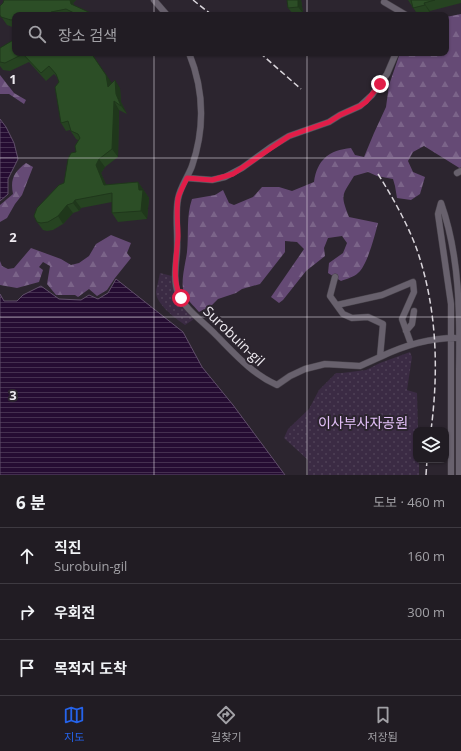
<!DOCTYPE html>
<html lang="ko">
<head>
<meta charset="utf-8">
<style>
  body { margin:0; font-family:"Open Sans","Noto Sans KR",sans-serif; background:#2d2930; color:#f1f3f6 }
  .controls { position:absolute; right:12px; bottom:12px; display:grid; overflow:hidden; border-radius:8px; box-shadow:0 1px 3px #0004 }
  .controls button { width:36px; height:36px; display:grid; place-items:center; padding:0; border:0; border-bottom:1px solid #3e3a41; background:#211c23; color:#f1f3f6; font:20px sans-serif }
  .stop { position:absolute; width:12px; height:12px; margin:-9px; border:3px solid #e11d48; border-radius:50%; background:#fff }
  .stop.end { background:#e11d48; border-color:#fff; box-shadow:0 1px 4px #0008 }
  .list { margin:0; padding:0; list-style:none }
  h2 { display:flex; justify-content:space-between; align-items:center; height:52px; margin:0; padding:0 16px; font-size:17px }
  h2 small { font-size:13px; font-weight:400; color:#a2a1a6 }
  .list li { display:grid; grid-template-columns:26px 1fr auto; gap:12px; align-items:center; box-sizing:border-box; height:56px; padding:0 16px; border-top:1px solid #3e3a41 }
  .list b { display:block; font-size:15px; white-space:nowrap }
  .list p { margin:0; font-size:13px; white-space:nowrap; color:#a2a1a6 }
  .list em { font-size:13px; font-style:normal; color:#a2a1a6 }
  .icon { flex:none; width:22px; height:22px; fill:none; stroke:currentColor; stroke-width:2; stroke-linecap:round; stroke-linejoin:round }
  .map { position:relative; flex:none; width:461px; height:475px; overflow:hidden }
  .search { position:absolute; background:#211c23; box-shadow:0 1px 3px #0004; left:12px; right:12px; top:12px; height:44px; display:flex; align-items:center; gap:10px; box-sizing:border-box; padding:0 14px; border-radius:8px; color:#a2a1a6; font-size:15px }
  .sheet { height:220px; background:#211c23 }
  nav { display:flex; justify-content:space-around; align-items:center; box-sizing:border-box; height:56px; border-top:1px solid #3e3a41; background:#211c23; font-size:11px; color:#a2a1a6 }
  nav a { display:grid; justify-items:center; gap:2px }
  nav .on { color:#2563eb }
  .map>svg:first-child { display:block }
</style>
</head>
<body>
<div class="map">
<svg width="461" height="475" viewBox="0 0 461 475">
  <defs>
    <pattern id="grass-dots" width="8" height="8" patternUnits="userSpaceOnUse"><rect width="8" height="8" fill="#3b2b44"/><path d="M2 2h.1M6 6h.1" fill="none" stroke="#4e4056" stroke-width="1.8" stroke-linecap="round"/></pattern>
    <pattern id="forest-firs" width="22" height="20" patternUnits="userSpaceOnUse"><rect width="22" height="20" fill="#654a75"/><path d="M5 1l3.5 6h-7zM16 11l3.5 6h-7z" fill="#7b6489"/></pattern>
    <pattern id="water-rules" width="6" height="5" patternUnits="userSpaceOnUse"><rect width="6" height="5" fill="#250c32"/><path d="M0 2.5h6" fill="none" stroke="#453050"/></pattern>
  </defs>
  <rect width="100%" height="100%" fill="#2c252f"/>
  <path fill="url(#grass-dots)" d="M160 273 172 276C173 296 181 304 194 319L185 325C175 318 156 304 156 292 157 285 159 279 160 273Z
    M410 352 412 357 407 390 417 393 418 430H416V460H419V475H308V460L284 438 288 429 309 409 319 390 336 373H342L366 370 380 363Z"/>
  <path fill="url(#forest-firs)" d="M461 14V169L424 146 413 152 408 161 413 172 425 177 420 194 411 200 397 198 395 186 393 179 377 176 368 172 354 176C342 196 340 194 349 217L378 223C375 235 367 266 358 273 354 277 346 279 341 281L328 273 329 263 343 253 347 243 342 236 328 238 324 248 325 256 306 271 283 300 279 303 271 297 304 249 297 242 285 241V252L260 284 242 289 236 293 218 299 211 306 199 312C194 306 186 299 184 292 180 283 186 261 187 252 189 234 186 216 192 199L215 195 223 190 229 203 234 205 253 197 262 187H279L292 191 314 182C317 160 329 150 351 148L355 155 364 157 374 133 386 107 389 85 400 53H446V17Z
    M0 75 14 93 26 100 24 104 9 94H0Z
    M26 163 33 167 22 195 15 204 7 218 0 222V205L13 194C10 179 14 172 26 163Z
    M111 235 131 243 127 253 131 258 115 278 107 290 97 296 89 289 78 297 75 295H56L47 284 50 266 43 262 39 267 43 270 39 282 17 288 0 285V261L2 266 8 269 14 268 31 248 61 259 71 265 79 263 89 256 96 244Z"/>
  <path fill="url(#water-rules)" stroke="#614f6b" d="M0 119 6 127 14 143 18 159 8 179V194L0 201Z
    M116 279 183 332 202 367 233 405 285 475H0V294L4 301H17L23 295 41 286 59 299 81 300 89 295 98 299 108 293Z"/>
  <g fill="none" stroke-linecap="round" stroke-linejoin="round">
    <defs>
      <path id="street" d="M154 0 167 15
        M384 2 406 15
        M189 53C204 90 205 128 192 166 188 177 180 187 178 199 175 214 178 234 177 251 176 264 173 280 178 293 185 310 204 322 216 335 235 354 252 374 277 385L290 376 305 369 325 364 360 366 380 357 383 324 368 317 352 318 343 314 330 296 335 277
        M457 173 461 171
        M187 178 212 180 225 177 242 168 271 147 289 136 329 122 340 115 360 106 372 95 387 74 396 53
        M337 305 382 295 413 282 414 292 402 319 411 344
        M406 331 412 324 414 311
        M380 357C405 345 428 338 455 338
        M451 475V304L438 214 441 203C460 257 460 315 459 371 459 406 459 440 459 475"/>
    </defs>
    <use href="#street" stroke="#48434b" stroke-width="7"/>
    <use href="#street" stroke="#68616d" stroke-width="6"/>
    <path stroke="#dad6dc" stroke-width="1.5" stroke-dasharray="6 3" stroke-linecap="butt" d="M193 0 212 15
      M260 53 301 89
      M378 174C393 198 406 221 416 247 437 306 439 369 431 430
      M426 475 427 460"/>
  </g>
  <path fill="#264321" d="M4 0H76L73 3 75 6 93 15H15V28L7 25 0 15Z
    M301 0 303 13 293 14 288 8Z
    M408 0H461V3L430 11V13L423 15H418Z
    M0 48 91 53 111 83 120 88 121 102 127 114 119 110 118 157 105 167 101 173 106 185 138 182 149 198 147 219 118 222 112 213V202L81 208 79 211 73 213 63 224 53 230 47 231 43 230 37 222 64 183 76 152 78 140 76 139 70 130 66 131 61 123 59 82 57 77 54 74 46 81 29 62 10 71 3 70 0 66Z"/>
  <path fill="#1f371b" d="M70 0H76L73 3 77 12 71 4Z
    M298 0H301L303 13 298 7Z
    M424 3 430 11V13L425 5Z
    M91 53 112 83 108 87Z
    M115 80 120 88 121 102 127 114 121 106 116 94Z
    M114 101 119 110 118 157 112 149Z
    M99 159 105 167 101 173 110 193 104 185 96 165Z
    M138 182 149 198 147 219 141 211Z
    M75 200 81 208 79 211 73 203Z
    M67 205 73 213 63 224 58 216Z"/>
  <path fill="#2c4e26" stroke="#1f371b" d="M4 0H70L71 4 93 14 92 15H78L66 9 51 12 53 15H15V19L11 20 1 17 0 15V6L3 3Z
    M287 0H298V7L288 8Z
    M411 0H435L424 3 425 5 413 8Z
    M359 13 364 15H359Z
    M15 39V53H91L106 75 108 87 115 80 116 94 121 106 114 101 112 149 99 159 96 165 104 185 138 182 139 190H143L141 211 112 213V193L75 200 73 203 67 205 58 216 48 222 41 223 37 222 34 216 37 208 59 185 64 183 68 159 71 153 76 152 75 146 80 138 78 134 71 131 68 121 61 123 55 87 59 82 56 74 49 66 41 73 23 54 5 63 0 62V48Z"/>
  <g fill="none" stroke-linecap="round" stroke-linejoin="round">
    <path stroke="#e11d48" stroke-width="5" d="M181 298C171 279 177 256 178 236 178 224 176 211 178 198 180 191 184 185 187 178L212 180 233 174 289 136 329 122 340 115 360 106 366 102 380 84"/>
  </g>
  <path fill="none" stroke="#eeeaf0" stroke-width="1" stroke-opacity="0.55" d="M154 0V15M307 0V15M154 53V475M307 53V475M0 158H461M0 317H461"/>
  <g text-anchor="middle" stroke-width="4" stroke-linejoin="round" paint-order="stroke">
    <g font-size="14" fill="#eeeaf0" stroke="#2c252f">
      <text transform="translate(234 336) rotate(44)" y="5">Surobuin-gil</text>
    </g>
    <g font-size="14" fill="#e4c1f9" stroke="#2c252f">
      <text x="363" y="428">이사부사자공원</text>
    </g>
  </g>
  <g font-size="13" text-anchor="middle" font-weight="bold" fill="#eeeaf0" stroke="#2c252f" stroke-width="4" stroke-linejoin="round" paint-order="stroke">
    <text x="13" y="84">1</text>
    <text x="13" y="242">2</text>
    <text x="13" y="400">3</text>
  </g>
</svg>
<div class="controls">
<button><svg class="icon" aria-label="layers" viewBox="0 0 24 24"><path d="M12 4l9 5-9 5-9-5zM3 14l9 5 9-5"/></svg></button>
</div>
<div class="stop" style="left:181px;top:298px"></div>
<div class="stop end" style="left:380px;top:84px"></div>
<div class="search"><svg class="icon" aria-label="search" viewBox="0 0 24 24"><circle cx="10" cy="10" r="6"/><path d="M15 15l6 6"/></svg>장소 검색</div>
</div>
<section class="sheet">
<h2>6 분<small>도보 · 460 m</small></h2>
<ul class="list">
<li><svg class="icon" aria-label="ahead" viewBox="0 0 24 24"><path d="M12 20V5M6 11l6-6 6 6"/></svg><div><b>직진</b><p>Surobuin-gil</p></div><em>160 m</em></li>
<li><svg class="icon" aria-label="right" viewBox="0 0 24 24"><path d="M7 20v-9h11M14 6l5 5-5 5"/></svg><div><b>우회전</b></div><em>300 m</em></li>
<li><svg class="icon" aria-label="arrive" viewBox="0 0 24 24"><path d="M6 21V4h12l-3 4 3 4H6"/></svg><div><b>목적지 도착</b></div></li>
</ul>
</section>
<nav>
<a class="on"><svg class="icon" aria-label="map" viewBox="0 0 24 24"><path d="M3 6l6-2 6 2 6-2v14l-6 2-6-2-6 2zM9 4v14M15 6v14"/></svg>지도</a>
<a><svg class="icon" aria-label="directions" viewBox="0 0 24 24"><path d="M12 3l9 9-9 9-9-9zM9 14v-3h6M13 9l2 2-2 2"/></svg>길찾기</a>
<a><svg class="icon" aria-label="saved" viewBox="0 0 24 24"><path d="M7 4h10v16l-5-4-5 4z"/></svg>저장됨</a>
</nav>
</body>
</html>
